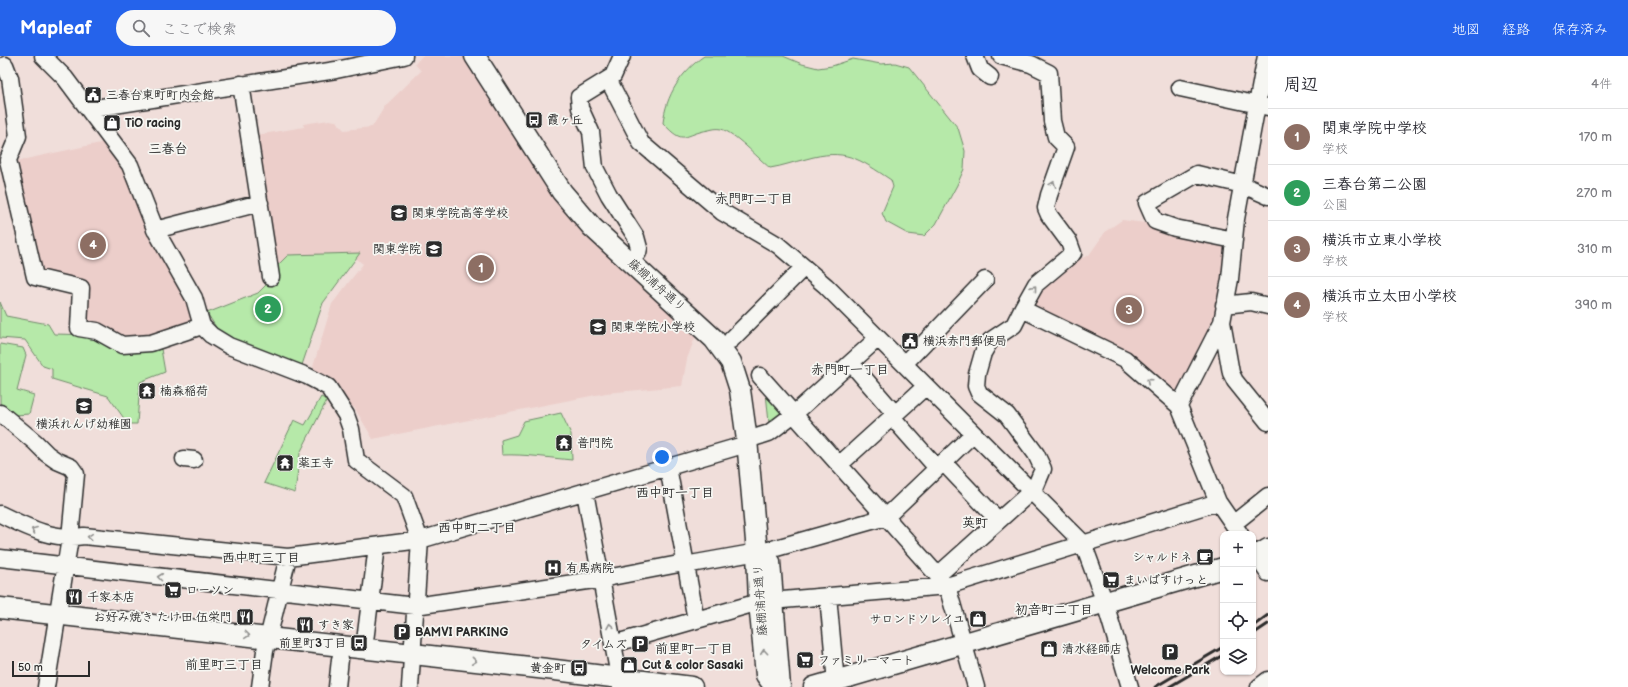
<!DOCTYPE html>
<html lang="ja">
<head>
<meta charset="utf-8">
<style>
  body { margin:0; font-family:"Balsamiq Sans","Klee One",sans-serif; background:#f7f7f7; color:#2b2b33 }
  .controls { position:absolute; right:12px; bottom:12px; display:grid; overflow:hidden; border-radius:8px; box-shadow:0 1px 3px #0004 }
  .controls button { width:36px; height:36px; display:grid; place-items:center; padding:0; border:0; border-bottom:1px solid #e1e1e2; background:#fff; color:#2b2b33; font:20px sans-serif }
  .scale { position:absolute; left:12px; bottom:10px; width:78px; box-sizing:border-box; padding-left:4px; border:2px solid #2b2b2b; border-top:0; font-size:11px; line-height:14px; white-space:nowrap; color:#2b2b2b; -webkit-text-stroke:3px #f6f6f2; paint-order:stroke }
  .you { position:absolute; left:662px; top:401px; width:14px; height:14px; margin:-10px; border:3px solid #fff; border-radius:50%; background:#1a73e8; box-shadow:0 0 0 6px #1a73e833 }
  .badge { display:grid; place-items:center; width:26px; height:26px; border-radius:50%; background:#2563eb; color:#fff; font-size:13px; font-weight:700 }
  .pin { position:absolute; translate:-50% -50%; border:2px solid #fff; box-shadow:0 1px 4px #0006 }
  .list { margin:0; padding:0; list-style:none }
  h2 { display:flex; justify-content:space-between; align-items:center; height:52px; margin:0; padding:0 16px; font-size:17px }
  h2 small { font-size:13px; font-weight:400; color:#7c7c81 }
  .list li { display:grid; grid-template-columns:26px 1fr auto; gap:12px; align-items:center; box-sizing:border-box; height:56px; padding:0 16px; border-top:1px solid #e1e1e2 }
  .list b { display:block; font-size:15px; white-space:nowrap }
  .list p { margin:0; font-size:13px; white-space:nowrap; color:#7c7c81 }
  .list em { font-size:13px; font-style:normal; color:#7c7c81 }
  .icon { flex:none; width:22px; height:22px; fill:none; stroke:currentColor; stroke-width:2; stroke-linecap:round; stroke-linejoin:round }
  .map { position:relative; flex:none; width:1268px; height:631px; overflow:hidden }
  header { display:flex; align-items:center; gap:24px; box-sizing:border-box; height:56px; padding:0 20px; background:#2563eb; color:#fff }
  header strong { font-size:19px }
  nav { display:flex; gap:22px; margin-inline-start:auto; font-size:14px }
  .search { width:280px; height:36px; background:#f7f7f7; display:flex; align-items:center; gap:10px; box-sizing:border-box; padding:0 14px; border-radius:22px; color:#7c7c81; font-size:15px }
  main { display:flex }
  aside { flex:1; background:#fff }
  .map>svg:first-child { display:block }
</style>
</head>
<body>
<header>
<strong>Mapleaf</strong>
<div class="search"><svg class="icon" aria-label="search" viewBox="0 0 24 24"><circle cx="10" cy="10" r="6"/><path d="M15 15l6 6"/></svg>ここで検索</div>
<nav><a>地図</a><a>経路</a><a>保存済み</a></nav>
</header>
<main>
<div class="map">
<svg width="1268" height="631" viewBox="0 0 1268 631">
  <rect width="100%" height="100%" fill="#f0deda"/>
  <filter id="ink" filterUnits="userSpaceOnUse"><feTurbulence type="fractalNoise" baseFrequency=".025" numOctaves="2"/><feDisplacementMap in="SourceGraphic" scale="8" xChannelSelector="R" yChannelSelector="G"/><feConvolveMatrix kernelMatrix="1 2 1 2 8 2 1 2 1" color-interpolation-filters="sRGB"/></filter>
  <g filter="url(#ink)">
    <path fill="#ecceca" d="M422 0H463L488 36 511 77 562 149 596 188 696 279 687 303 682 330 606 337 373 383 354 351 347 352 318 319 313 311 332 248 363 208 356 202 360 198 272 215 251 80 304 71 303 68 329 64 336 65 344 74 372 71 385 50 421 15 415 8Z
      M105 86 129 122 141 161 149 179 188 244 194 270 192 274 119 284 86 269 85 229 38 217 12 106Z
      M1122 164 1152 168 1232 185 1221 257 1179 338 1128 295 1031 251 1032 238 1061 211 1089 199 1106 175Z"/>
    <path fill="#b6e9a9" stroke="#708a6a" d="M704 0H783L802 8 818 12 832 10 853 3 881 8 895 7 909 11 958 72 965 95 964 113 957 129 936 168 924 180 908 178 886 166 882 157 893 131 891 124C858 102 845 92 806 103 793 106 783 110 770 112 758 102 734 76 721 73 717 72 713 73 709 74 683 78 685 91 663 67 666 39 681 16 704 0Z
      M360 197 323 247 301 312 249 291 219 276 207 257 258 237 274 221 272 215 288 199Z
      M0 246 6 260 48 268 54 278 96 279 123 294 152 295 161 293 165 316 140 326 137 368H128L108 340 52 323V313L43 310 25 284 0 282Z
      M0 288 23 292 26 299 17 334 34 339 29 358 15 359 0 347Z
      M766 337 785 356 769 367Z
      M321 341 327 344 300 397 295 437 264 427 294 364 305 369Z
      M561 357 571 378 572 404C549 402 526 398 502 399L501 384 517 379 524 365Z"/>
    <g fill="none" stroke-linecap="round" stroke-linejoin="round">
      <defs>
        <path id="minor" d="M43 0 65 22 130 109 156 175 194 242 202 270 211 279 229 290 307 320 328 331 346 359 351 373 356 404 404 440 420 484 410 631
          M622 0 613 20 579 41 580 52 591 76 595 112 609 139 636 181 639 192 638 197
          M975 0 980 13 990 21
          M1001 0 1031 8 1049 17 1052 65 1056 81 1066 91 1049 139 1046 152 1049 159 1069 186 1073 197 1036 228 1022 253 1125 303 1179 350
          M1266 0 1236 163 1230 223 1222 266 1231 317 1235 325 1268 366
          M5 9 10 22 18 80 8 104 35 221 81 232 79 272 97 275 122 289 151 287 202 270
          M608 23 641 87 722 156 778 189 826 230 1083 487 1105 547 1130 631
          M241 28 271 221
          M1180 32 1268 51
          M89 53 336 14 404 0
          M155 174 260 147
          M1234 184 1175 172 1155 165 1147 147 1197 118 1243 129 1268 140
          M1224 249 1251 246 1268 250
          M1222 266 1179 350 1218 446 1240 478
          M731 284 804 211
          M851 307 895 358
          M904 308 985 224
          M760 320 947 530 976 631
          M0 357 35 386 47 398 57 405 71 411 76 418 70 482 46 631
          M892 361 937 412
          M184 403 194 404
          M943 406 998 464
          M839 409 926 330
          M668 411 696 564
          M585 436 621 631
          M0 458C27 471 53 485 84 480L288 501 420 484 740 390 747 384 769 377 794 358 878 282
          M1233 468 1268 440
          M1253 495 1268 517
          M0 502 415 550 601 523 684 507
          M685 509 769 494 886 461 973 378
          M938 519 1035 432 1043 413 1036 398 1007 359 979 337 976 330 977 318 983 297 990 285 1014 269 1022 253
          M828 540 835 616 837 624
          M613 588 759 546 947 530 1218 446
          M364 593 377 490
          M260 631 265 595 288 501
          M337 631 340 603
          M1259 631 1268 624"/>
        <path id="major" d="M475 0 562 136 592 171 714 283 731 306 740 334 747 384 757 496 759 546 766 619 775 631
          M1253 502 1268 493
          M770 506 780 631
          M0 552 547 613 692 631
          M814 631 1223 512"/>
      </defs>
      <use href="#minor" stroke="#2b2b2b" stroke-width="19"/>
      <use href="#major" stroke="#2b2b2b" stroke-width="23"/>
      <use href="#minor" stroke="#f6f6f2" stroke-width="16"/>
      <use href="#major" stroke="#f6f6f2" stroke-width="20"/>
      <path stroke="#2b2b2b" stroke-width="3" d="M1253 570 1268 559
        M1253 578 1268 568
        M1155 631 1223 591
        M1169 631 1223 599"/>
    </g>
    <defs><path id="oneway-chevron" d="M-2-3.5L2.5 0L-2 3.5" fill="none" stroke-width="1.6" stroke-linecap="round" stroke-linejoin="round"/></defs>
    <g stroke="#90908e">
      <use href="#oneway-chevron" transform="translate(1053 128) rotate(-69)"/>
      <use href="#oneway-chevron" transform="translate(1034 232) rotate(-51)"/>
      <use href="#oneway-chevron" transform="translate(1149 325) rotate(-138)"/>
      <use href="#oneway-chevron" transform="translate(34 474) rotate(-159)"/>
      <use href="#oneway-chevron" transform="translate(90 481) rotate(-175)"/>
      <use href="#oneway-chevron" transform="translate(160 521) rotate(-173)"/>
      <use href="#oneway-chevron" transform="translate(610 570) rotate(-100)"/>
      <use href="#oneway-chevron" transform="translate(247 579) rotate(5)"/>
      <use href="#oneway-chevron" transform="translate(764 596) rotate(-95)"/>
      <use href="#oneway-chevron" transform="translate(474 605) rotate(6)"/>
    </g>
  </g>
  <defs>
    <symbol id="civic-square" viewBox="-11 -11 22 22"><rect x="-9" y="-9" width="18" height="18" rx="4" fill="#2b2b2b" stroke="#f6f6f2"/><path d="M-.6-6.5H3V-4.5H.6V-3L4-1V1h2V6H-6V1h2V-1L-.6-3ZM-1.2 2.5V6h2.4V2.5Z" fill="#fff"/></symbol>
    <symbol id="bus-square" viewBox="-11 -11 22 22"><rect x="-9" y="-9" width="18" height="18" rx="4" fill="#2b2b2b" stroke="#f6f6f2"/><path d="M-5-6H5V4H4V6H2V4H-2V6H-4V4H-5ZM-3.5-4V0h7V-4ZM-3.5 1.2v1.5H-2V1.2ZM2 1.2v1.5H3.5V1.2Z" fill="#fff"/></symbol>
    <symbol id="shop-square" viewBox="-11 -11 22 22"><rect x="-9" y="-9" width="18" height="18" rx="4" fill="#2b2b2b" stroke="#f6f6f2"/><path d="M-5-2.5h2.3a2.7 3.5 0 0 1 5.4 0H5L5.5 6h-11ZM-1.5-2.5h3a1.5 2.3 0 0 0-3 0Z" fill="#fff"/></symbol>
    <symbol id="school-square" viewBox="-11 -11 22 22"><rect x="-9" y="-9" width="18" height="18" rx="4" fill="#2b2b2b" stroke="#f6f6f2"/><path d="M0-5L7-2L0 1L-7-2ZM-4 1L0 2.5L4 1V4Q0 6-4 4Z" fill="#fff"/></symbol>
    <symbol id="temple-square" viewBox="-11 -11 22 22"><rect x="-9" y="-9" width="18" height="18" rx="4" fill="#2b2b2b" stroke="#f6f6f2"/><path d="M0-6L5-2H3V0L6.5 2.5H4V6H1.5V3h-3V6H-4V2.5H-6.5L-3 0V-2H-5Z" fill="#fff"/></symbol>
    <symbol id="cafe-square" viewBox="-11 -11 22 22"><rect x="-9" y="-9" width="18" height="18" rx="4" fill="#2b2b2b" stroke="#f6f6f2"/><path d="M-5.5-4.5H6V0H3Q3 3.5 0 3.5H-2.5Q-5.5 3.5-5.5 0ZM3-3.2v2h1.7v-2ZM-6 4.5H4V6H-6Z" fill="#fff"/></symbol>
    <symbol id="hospital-square" viewBox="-11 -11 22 22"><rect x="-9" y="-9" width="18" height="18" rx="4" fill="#2b2b2b" stroke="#f6f6f2"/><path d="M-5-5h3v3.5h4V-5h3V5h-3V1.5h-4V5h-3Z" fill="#fff"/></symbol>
    <symbol id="supermarket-square" viewBox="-11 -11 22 22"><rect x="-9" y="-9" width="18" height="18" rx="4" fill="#2b2b2b" stroke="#f6f6f2"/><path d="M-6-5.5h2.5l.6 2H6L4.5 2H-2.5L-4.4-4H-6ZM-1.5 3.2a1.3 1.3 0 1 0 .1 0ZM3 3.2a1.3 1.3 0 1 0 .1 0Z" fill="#fff"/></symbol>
    <symbol id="restaurant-square" viewBox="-11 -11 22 22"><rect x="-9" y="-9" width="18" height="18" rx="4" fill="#2b2b2b" stroke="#f6f6f2"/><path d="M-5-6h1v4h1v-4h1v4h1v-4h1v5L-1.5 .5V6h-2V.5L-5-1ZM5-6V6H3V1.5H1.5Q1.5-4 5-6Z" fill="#fff"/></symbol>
    <symbol id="parking-square" viewBox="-11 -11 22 22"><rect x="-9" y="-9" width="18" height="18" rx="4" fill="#2b2b2b" stroke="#f6f6f2"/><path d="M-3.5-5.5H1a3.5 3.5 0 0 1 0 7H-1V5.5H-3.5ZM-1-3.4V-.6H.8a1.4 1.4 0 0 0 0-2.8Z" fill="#fff"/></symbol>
  </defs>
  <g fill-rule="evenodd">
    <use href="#civic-square" x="83" y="29" width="20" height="20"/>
    <use href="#bus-square" x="524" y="54" width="20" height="20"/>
    <use href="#shop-square" x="102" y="57" width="20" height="20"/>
    <use href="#school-square" x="389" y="147" width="20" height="20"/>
    <use href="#school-square" x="424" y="183" width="20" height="20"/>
    <use href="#school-square" x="588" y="261" width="20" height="20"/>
    <use href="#civic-square" x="900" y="275" width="20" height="20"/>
    <use href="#temple-square" x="137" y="325" width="20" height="20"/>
    <use href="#school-square" x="74" y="340" width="20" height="20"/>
    <use href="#temple-square" x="554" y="377" width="20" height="20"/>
    <use href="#temple-square" x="275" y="397" width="20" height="20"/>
    <use href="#cafe-square" x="1195" y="491" width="20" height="20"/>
    <use href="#hospital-square" x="543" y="502" width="20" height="20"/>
    <use href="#supermarket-square" x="1101" y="514" width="20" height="20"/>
    <use href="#supermarket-square" x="163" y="524" width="20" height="20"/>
    <use href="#restaurant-square" x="64" y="531" width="20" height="20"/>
    <use href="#restaurant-square" x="235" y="551" width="20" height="20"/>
    <use href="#shop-square" x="968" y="553" width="20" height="20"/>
    <use href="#restaurant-square" x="295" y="559" width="20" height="20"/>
    <use href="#parking-square" x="392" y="566" width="20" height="20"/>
    <use href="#bus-square" x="349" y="577" width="20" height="20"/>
    <use href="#parking-square" x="630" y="578" width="20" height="20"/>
    <use href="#shop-square" x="1039" y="583" width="20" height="20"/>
    <use href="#parking-square" x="1160" y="586" width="20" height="20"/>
    <use href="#supermarket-square" x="795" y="594" width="20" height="20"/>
    <use href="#shop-square" x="619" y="599" width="20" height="20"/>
    <use href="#bus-square" x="569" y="602" width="20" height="20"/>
  </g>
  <g text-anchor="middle" stroke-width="3.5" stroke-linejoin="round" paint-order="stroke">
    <g font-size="12" font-weight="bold" fill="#2b2b2b" stroke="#f6f6f2" text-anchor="start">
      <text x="106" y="43">三春台東町町内会館</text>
      <text x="547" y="68">霞ヶ丘</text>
      <text x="125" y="71">TiO racing</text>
      <text x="412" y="161">関東学院高等学校</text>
      <text x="421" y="197" text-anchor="end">関東学院</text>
      <text x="611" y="275">関東学院小学校</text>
      <text x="923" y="289">横浜赤門郵便局</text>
      <text x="160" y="339">楠森稲荷</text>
      <text x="84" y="372" text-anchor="middle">横浜れんげ幼稚園</text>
      <text x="577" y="391">普門院</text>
      <text x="298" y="411">薬王寺</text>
      <text x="1192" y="505" text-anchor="end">シャルドネ</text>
      <text x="566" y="516">有馬病院</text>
      <text x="1124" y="528">まいばすけっと</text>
      <text x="186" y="538">ローソン</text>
      <text x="87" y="545">千家本店</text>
      <text x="232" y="565" text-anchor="end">お好み焼き たけ田 伍栄門</text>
      <text x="965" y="567" text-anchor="end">サロンドソレイユ</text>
      <text x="318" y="573">すき家</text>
      <text x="415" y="580">BAMVI PARKING</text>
      <text x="346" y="591" text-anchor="end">前里町3丁目</text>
      <text x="627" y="592" text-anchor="end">タイムズ</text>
      <text x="1062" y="597">清水経師店</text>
      <text x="818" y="608">ファミリーマート</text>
      <text x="642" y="613">Cut &amp; color Sasaki</text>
      <text x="566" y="616" text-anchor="end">黄金町</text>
      <text x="1170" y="618" text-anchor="middle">Welcome Park</text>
    </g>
    <g font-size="12" fill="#2b2b2b" stroke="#f6f6f2">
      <text transform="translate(657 229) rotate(42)" y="4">藤棚浦舟通り</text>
      <text transform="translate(760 544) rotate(-94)" y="4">藤棚浦舟通り</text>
    </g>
    <g font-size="13" font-weight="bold" fill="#2b2b2b" stroke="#f6f6f2">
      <text x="168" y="97">三春台</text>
      <text x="754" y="147">赤門町二丁目</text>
      <text x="850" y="318">赤門町一丁目</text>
      <text x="675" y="441">西中町一丁目</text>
      <text x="975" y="471">英町</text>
      <text x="477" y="476">西中町二丁目</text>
      <text x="261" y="506">西中町三丁目</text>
      <text x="1054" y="558">初音町二丁目</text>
      <text x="694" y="597">前里町一丁目</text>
      <text x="224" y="613">前里町三丁目</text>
    </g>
  </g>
</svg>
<div class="controls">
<button>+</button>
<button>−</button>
<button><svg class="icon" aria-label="locate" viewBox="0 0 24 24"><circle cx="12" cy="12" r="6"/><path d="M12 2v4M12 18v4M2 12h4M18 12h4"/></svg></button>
<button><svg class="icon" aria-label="layers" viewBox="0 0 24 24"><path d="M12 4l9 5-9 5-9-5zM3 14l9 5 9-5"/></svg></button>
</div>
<div class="scale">50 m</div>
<div class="you"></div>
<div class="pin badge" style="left:481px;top:212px;background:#8d6e63">1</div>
<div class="pin badge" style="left:268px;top:253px;background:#2e9e5b">2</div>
<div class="pin badge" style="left:1129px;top:254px;background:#8d6e63">3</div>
<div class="pin badge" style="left:93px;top:189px;background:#8d6e63">4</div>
</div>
<aside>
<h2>周辺<small>4件</small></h2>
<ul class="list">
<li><span class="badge" style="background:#8d6e63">1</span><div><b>関東学院中学校</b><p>学校</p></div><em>170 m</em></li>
<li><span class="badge" style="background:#2e9e5b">2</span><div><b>三春台第二公園</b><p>公園</p></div><em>270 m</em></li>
<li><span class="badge" style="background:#8d6e63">3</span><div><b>横浜市立東小学校</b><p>学校</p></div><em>310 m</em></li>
<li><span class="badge" style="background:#8d6e63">4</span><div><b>横浜市立太田小学校</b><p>学校</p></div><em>390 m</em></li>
</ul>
</aside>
</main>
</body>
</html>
